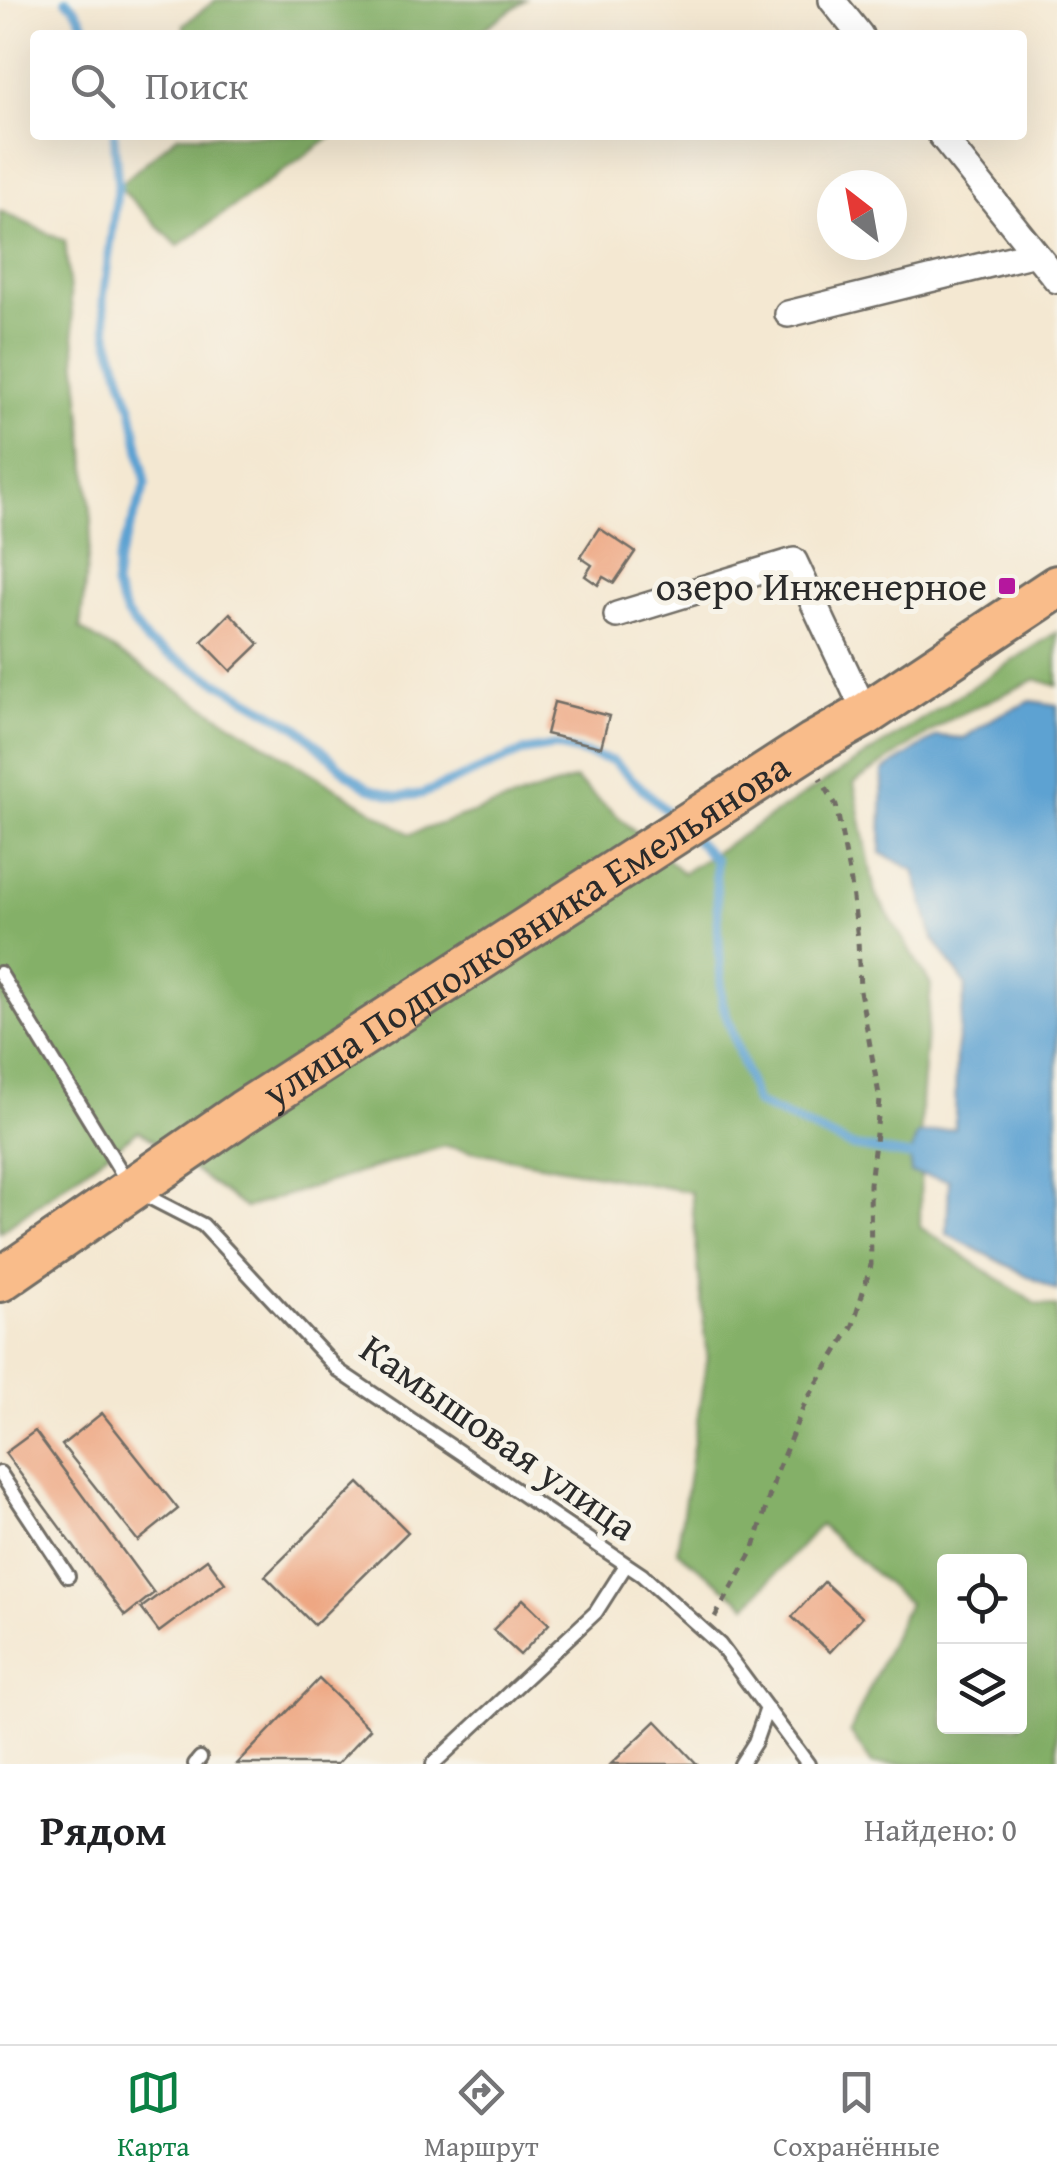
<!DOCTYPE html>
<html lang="ru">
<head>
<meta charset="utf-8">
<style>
  body { margin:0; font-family:"Gentium Book Plus",serif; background:#f6f6f6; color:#202124 }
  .controls { position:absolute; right:30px; bottom:30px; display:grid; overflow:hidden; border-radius:10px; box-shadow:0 10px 40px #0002 }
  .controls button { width:90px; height:90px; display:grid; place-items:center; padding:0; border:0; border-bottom:2px solid #e0e0e0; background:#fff; color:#202124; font:50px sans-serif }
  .compass { position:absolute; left:817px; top:170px; width:90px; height:90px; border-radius:50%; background:#fff; box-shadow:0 10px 40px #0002; rotate:329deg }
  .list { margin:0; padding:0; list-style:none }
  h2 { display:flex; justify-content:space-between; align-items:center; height:130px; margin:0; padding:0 40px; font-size:42px }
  h2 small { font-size:32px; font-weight:400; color:#757577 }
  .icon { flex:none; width:55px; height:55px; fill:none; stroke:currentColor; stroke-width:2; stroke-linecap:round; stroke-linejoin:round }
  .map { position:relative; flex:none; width:1057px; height:1764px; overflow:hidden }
  .search { position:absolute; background:#fff; box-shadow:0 10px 40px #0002; left:30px; right:30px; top:30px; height:110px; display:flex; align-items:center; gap:25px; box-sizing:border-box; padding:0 35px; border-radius:10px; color:#757577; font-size:38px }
  .sheet { height:280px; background:#fff }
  nav { display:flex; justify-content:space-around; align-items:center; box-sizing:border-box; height:140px; border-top:2px solid #e0e0e0; background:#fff; font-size:28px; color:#757577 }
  nav a { display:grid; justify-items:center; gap:5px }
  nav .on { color:#0b8043 }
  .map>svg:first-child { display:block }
</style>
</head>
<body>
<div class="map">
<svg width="1057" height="1764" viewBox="0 0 1057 1764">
  <rect width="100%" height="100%" fill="#f7f3e8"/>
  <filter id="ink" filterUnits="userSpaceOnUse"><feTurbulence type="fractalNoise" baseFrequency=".01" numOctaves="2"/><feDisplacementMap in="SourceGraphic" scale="20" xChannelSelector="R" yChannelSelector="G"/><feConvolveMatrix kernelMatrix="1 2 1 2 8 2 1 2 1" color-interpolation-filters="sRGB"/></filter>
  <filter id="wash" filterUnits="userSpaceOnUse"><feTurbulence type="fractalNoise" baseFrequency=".0048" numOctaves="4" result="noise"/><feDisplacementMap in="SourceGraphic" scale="40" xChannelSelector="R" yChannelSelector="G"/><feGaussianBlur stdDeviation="2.25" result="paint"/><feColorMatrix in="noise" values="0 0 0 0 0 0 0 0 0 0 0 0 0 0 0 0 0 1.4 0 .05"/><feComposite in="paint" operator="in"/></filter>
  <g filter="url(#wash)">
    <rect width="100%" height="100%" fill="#f4e8d2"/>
    <path fill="#84b068" stroke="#586e4a" stroke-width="2.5" fill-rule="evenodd" d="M216 0H525L475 35H184V24Z
      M178 135H334L178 246 118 186Z
      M0 211 65 241 92 522 80 629 410 834 575 779 683 873 1057 632V686L1036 679 950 719 854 783 875 893 931 985 921 1102 920 1227 1036 1304 1057 1307V1764H872L850 1732 908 1603 820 1525 747 1605 677 1551 707 1357 691 1192 444 1146 245 1208 139 1130 0 1232ZM944 1562H1020V1726H944Z"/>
    <path fill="#5da2d2" stroke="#44667e" stroke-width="2.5" d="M1031 701 1057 705V1291L947 1234 949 1180 911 1173 910 1156 917 1135 955 1128 956 1052 966 985 933 938 914 870 881 853 883 771 937 736 964 738 997 716Z"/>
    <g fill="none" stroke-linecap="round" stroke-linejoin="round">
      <path stroke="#5da2d2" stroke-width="9" d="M66 0 75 8 90 35
        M114 135 118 186 103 300 109 339 132 409 146 484 118 561 115 587 126 614 148 643 299 728 347 773 369 788 398 797 422 794 525 751 554 746 613 761 674 818
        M692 836 715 860 722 1002 756 1103 851 1146 910 1156"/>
    </g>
    <g id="blocks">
      <path fill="#eea783" d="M599 528 635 552 614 583 603 577 598 585 585 576 592 565 580 557Z
        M230 613 259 644 231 671 202 641Z
        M554 702 609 716 601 747 546 734Z
        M102 1413 178 1509 138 1541 62 1445Z
        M35 1431 154 1593 125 1616 5 1453Z
        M359 1483 408 1532 314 1625 265 1576Z
        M207 1559 225 1583 159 1632 141 1608Z
        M824 1582 862 1617 830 1652 792 1617Z
        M523 1599 549 1624 520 1655 493 1630Z
        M319 1679 370 1729 337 1764H237Z
        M656 1721 697 1764H611Z"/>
    </g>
  </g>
  <g filter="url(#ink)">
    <use href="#blocks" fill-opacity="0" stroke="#716d65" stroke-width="2.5"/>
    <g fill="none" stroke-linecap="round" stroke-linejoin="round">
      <defs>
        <path id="lane" d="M0 973 131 1188 203 1225 339 1371 642 1575 720 1645 808 1764
          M0 1473 68 1576
          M195 1764 200 1758
          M433 1764 596 1612 626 1565
          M741 1764 755 1742 767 1708"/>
        <path id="street" d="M832 0 860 35
          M941 135 1057 280
          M788 314 1035 253
          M617 615 794 561 866 714"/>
        <g id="primary">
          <path id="s1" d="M0 1280 243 1112 813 744 866 714 1057 587"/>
        </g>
      </defs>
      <use href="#lane" stroke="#716d65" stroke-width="18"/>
      <use href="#street" stroke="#716d65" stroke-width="30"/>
      <use href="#primary" stroke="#716d65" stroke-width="48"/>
      <path stroke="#716d65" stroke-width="5" stroke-dasharray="8 8" stroke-linecap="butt" d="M715 1617 753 1551 776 1474 805 1403 853 1325 871 1265 870 1184 880 1100 860 991 858 939 851 883 836 805 820 778"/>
      <use href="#lane" stroke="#fff" stroke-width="12"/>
      <use href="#street" stroke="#fff" stroke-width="25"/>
      <use href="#primary" stroke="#f9bc8a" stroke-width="42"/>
    </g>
  </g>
  <rect fill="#b5179e" stroke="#f7f3e8" stroke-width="4" x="997" y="576" width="20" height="20" rx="5"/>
  <g text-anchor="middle" stroke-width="10" stroke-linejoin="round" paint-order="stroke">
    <g font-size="40" fill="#2b2b2b" stroke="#f7f3e8" text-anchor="end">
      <text x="987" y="600">озеро Инженерное</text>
    </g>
    <g font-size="40" fill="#2b2b2b" stroke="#f7f3e8">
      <text dy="14" stroke="none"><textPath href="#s1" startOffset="632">улица Подполковника Емельянова</textPath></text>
      <text transform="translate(499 1437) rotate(35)" y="14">Камышовая улица</text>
    </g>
  </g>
</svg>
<div class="controls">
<button><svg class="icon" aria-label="locate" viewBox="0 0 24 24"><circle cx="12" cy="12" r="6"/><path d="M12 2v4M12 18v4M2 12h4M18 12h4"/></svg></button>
<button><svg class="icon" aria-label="layers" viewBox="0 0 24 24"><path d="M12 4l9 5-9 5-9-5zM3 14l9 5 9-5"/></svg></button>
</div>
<svg class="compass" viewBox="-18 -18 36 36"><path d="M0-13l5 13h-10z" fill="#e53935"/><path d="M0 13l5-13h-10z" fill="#757577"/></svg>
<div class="search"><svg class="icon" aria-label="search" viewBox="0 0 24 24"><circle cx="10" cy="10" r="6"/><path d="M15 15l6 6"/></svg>Поиск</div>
</div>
<section class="sheet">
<h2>Рядом<small>Найдено: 0</small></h2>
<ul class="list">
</ul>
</section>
<nav>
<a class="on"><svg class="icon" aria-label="map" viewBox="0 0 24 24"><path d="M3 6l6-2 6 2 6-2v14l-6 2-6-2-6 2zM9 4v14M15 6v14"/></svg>Карта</a>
<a><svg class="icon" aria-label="directions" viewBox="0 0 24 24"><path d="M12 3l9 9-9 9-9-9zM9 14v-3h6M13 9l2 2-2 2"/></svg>Маршрут</a>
<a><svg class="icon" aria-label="saved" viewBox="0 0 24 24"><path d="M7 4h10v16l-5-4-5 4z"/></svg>Сохранённые</a>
</nav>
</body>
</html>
